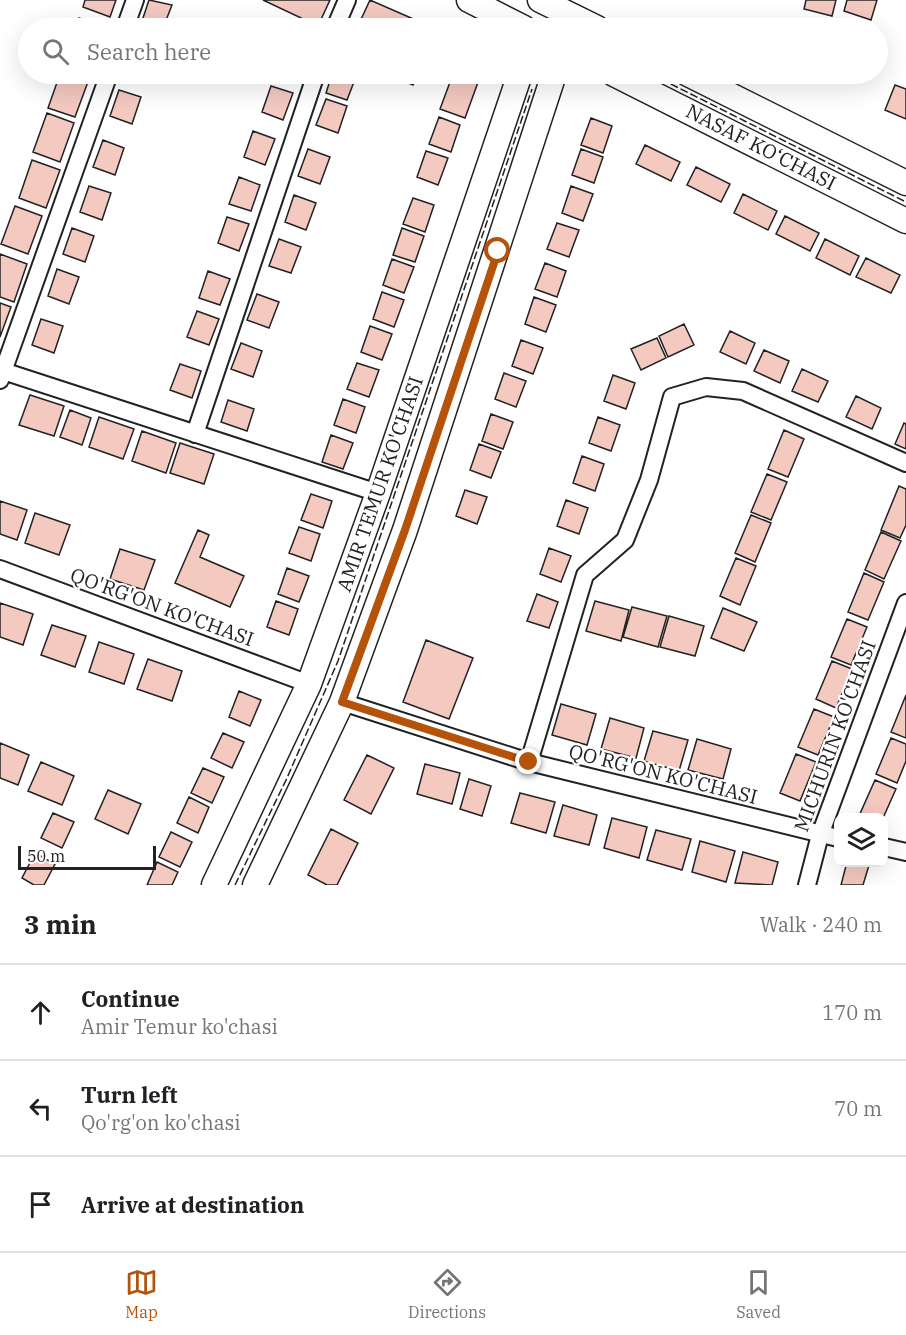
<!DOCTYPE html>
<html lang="en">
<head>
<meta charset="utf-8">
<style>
  body { margin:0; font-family:"IBM Plex Serif",serif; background:#f2f2f2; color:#202124 }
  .controls { position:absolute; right:18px; bottom:18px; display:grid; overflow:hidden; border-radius:12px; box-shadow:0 6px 24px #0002 }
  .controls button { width:54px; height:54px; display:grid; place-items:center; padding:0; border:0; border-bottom:2px solid #e0e0e0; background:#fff; color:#202124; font:30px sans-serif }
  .scale { position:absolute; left:18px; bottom:15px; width:138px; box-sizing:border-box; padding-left:6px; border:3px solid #222; border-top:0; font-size:16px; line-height:21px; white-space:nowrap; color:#222; -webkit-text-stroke:4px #fff; paint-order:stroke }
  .stop { position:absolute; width:18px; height:18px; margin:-14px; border:4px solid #b45309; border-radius:50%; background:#fff }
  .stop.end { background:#b45309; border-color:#fff; box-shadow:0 2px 6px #0008 }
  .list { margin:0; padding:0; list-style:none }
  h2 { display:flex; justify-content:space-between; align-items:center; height:78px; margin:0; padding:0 24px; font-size:26px }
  h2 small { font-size:20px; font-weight:400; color:#757577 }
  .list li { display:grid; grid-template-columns:39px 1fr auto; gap:18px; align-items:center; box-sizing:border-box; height:96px; padding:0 24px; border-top:2px solid #e0e0e0 }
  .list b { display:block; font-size:22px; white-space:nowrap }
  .list p { margin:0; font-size:20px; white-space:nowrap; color:#757577 }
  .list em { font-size:20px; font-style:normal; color:#757577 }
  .icon { flex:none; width:33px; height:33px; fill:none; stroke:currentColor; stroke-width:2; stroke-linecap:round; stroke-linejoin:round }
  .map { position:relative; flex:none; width:906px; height:885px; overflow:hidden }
  .search { position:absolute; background:#fff; box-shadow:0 6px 24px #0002; left:18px; right:18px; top:18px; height:66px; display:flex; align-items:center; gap:15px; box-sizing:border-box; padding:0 21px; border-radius:33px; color:#757577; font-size:22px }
  .sheet { height:366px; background:#fff }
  nav { display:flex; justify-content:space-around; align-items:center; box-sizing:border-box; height:84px; border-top:2px solid #e0e0e0; background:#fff; font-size:16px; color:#757577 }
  nav a { display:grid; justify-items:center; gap:3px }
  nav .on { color:#b45309 }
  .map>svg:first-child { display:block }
</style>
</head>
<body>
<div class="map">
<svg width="906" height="885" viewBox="0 0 906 885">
  <rect width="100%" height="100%" fill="#fff"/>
  <path fill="#f3c9c0" stroke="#222" stroke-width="1.5" d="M85 0H116L110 17 83 7Z
    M149 0 172 5 163 28 141 24Z
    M263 0H330L318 26Z
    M370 0 434 28H357Z
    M806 0H836L832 16 804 9Z
    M847 0H877L871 20 844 11Z
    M79 18 106 28H75Z
    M60 74H73L89 79 75 117 48 108Z
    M274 74H298L295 83Z
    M332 74H357L347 100 326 93Z
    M388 74H418L413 85Z
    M453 74H481L465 118 440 109Z
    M895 85 906 89V119L885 110Z
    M271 86 293 93 283 120 262 112Z
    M119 90 141 97 132 124 110 116Z
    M326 99 347 106 338 133 316 125Z
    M47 113 74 123 60 162 33 152Z
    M439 117 460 125 451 152 429 144Z
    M591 118 612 126 603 153 581 145Z
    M253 131 275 139 265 165 244 157Z
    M103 140 124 148 115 175 93 167Z
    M645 145 680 162 671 181 636 164Z
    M308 149 330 157 320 184 298 176Z
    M581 149 603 157 594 183 572 175Z
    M426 151 448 158 438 185 417 177Z
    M32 160 60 170 46 208 19 198Z
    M696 167 730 184 721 202 687 185Z
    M239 177 260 185 251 211 229 204Z
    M89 186 111 193 102 220 80 212Z
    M571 186 593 194 583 221 562 213Z
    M743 194 777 211 768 230 734 213Z
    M294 195 316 203 306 230 285 222Z
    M413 198 434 205 425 232 403 224Z
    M15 206 42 216 28 254 1 244Z
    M785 216 819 233 810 251 776 234Z
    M227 217 249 224 239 251 218 243Z
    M557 223 579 230 569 257 547 249Z
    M72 228 94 236 85 262 63 254Z
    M402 228 424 236 415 262 393 255Z
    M279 239 301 247 291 273 269 266Z
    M825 239 859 256 850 275 816 258Z
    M0 254 27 264 14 302 0 297Z
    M866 258 900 275 891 293 856 277Z
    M392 259 414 267 404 293 383 285Z
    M545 263 566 271 557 297 535 289Z
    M57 269 79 277 69 304 48 296Z
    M208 271 230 279 220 305 199 298Z
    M382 292 404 300 394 327 373 319Z
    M257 294 279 302 269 328 247 320Z
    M534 297 556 305 546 332 525 324Z
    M0 303 11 307 0 337Z
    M197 311 219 319 209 345 187 337Z
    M41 319 63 326 54 353 32 345Z
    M684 324 694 345 668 357 659 336Z
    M370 326 392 334 382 360 361 352Z
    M730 331 755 343 746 364 720 352Z
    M657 338 666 358 641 370 631 349Z
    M521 340 543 348 533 374 512 366Z
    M241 343 262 351 253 377 231 369Z
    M764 350 789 361 780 383 754 371Z
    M357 363 379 370 369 397 347 389Z
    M180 364 201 371 192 398 170 390Z
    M802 369 828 381 818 402 792 391Z
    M504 373 526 381 516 407 495 399Z
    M613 375 635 383 626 409 604 401Z
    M30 395 64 406 54 436 19 425Z
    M856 396 881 408 872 429 846 417Z
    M343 399 365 407 356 433 334 425Z
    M228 400 254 409 247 431 221 422Z
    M70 410 91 418 82 445 60 437Z
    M491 414 513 422 503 449 482 441Z
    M99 417 134 429 123 459 89 447Z
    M598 417 620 425 611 451 589 443Z
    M904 423 906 424V449L895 444Z
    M784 430 804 439 788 477 768 469Z
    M142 431 176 443 166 473 132 461Z
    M331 435 353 443 343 469 322 462Z
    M180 443 214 454 204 484 170 473Z
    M479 444 501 452 491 478 470 470Z
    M582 456 604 464 595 491 573 483Z
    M767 474 787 482 771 520 751 512Z
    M899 486 906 489V525L900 538 881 530Z
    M465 490 487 497 477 524 456 516Z
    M311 494 332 501 323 528 301 520Z
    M566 500 588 508 579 534 557 526Z
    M0 501 27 510 17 540 0 534Z
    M35 513 70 525 59 555 25 543Z
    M751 515 771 523 755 562 735 553Z
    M299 527 320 534 311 561 289 553Z
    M198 530 209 535 200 557 244 576 230 607 175 583Z
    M881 532 901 541 884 579 865 570Z
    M549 548 571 556 561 582 540 574Z
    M120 549 155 560 144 590 110 579Z
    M736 558 756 566 740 605 720 596Z
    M287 568 309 576 299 602 278 594Z
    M864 573 884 582 868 620 848 612Z
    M537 594 558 602 549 628 527 621Z
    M276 601 298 609 289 635 267 627Z
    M595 601 629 610 621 641 586 631Z
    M0 603 33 614 23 645 0 637Z
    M632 607 667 616 658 647 623 637Z
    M723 608 757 622 744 651 711 638Z
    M669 616 704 626 695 656 660 647Z
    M847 619 867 627 851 665 831 657Z
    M52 625 86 636 75 667 41 655Z
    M426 640 473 658 449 719 403 702Z
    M99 642 134 654 124 684 89 672Z
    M148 659 182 671 172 701 137 689Z
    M832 661 852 669 836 708 816 699Z
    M239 691 261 700 250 726 229 717Z
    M906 695V738L891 732Z
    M561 704 596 714 587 745 552 735Z
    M814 709 834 717 818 755 798 747Z
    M610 718 644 728 636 758 601 749Z
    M653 731 688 740 679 771 644 761Z
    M223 733 244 742 232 768 211 758Z
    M891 738 906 744V761L897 783 876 774Z
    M697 739 731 749 723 779 688 770Z
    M0 743 29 755 18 785 0 778Z
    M796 754 816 762 800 801 780 793Z
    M367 755 394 768 371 814 344 800Z
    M41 762 74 776 62 805 28 791Z
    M425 764 460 773 452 804 417 794Z
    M203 768 224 777 212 803 191 793Z
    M469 779 491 786 482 816 460 809Z
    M875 780 896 789 883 818H863L859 816Z
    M108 790 141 804 128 834 95 819Z
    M520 793 555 802 546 833 511 823Z
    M189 797 209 807 198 833 177 823Z
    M563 805 597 815 589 845 554 836Z
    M53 813 74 822 62 848 41 838Z
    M612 818 647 827 639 858 604 848Z
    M331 829 358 843 337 885H327L308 875Z
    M656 830 691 839 682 870 647 860Z
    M171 832 192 842 180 867 159 857Z
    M700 841 735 851 726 882 692 872Z
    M743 852 778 862 772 885 735 883Z
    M35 853 55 864 44 885H34L22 878Z
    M157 862 178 872 172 885H147Z
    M847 862H870L863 885H841Z"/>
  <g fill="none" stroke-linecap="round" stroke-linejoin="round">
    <defs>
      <path id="street" d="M125 28 135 0
        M335 28 347 0
        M3 371 378 493
        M0 380 109 74
        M195 434 316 74
        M0 569 309 684
        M342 702 529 762 838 838
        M529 762 585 575 625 540 649 480 672 397 706 387 743 391 906 463
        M884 847 906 852
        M807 885 820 835 906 603"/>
      <path id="secondary" d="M469 0 524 28
        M540 0 597 28
        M614 74 906 221
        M688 74 906 183
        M214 885 309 684 378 493 520 74
        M255 885 342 702 405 530 554 74"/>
    </defs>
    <use href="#street" stroke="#222" stroke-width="20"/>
    <use href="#secondary" stroke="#222" stroke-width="27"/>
    <use href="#street" stroke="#fff" stroke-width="16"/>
    <use href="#secondary" stroke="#fff" stroke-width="24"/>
    <path stroke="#222" stroke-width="1.5" stroke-dasharray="8 3" stroke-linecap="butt" d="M651 74 906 202
      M235 885 287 778 338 661 532 89"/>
  </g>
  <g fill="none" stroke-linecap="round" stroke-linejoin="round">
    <path stroke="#b45309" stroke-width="8" d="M498 251 405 530 342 702 529 762"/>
  </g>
  <g text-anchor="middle" stroke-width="4.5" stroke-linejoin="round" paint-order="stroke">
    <g font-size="20" fill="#222" stroke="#fff">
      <text transform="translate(761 147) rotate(27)" y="7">NASAF KO‘CHASI</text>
      <text transform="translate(380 484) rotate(-71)" y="7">AMIR TEMUR KO'CHASI</text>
      <text transform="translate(162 607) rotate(20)" y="7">QO'RG'ON KO'CHASI</text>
      <text transform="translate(835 736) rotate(-70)" y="7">MICHURIN KO'CHASI</text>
      <text transform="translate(663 774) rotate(14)" y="7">QO'RG'ON KO'CHASI</text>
    </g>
  </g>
</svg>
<div class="controls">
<button><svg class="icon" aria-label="layers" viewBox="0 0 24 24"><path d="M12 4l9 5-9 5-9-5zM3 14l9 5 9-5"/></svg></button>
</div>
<div class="scale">50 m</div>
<div class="stop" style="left:498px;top:251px"></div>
<div class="stop end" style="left:529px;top:762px"></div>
<div class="search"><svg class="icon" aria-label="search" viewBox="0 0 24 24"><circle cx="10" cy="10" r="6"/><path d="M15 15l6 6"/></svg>Search here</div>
</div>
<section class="sheet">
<h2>3 min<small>Walk · 240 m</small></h2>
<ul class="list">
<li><svg class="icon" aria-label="ahead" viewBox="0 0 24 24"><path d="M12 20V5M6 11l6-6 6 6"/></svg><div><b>Continue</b><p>Amir Temur ko'chasi</p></div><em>170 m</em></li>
<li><svg class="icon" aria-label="left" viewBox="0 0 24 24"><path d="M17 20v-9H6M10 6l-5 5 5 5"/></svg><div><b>Turn left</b><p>Qo'rg'on ko'chasi</p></div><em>70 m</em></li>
<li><svg class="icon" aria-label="arrive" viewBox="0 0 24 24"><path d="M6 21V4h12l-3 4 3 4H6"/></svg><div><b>Arrive at destination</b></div></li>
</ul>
</section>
<nav>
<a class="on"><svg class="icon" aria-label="map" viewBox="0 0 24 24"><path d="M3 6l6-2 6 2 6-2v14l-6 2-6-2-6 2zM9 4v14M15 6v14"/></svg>Map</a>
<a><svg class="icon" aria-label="directions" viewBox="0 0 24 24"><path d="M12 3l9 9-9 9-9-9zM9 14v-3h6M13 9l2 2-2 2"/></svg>Directions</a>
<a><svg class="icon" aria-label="saved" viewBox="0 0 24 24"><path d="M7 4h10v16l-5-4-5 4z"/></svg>Saved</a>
</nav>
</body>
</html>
